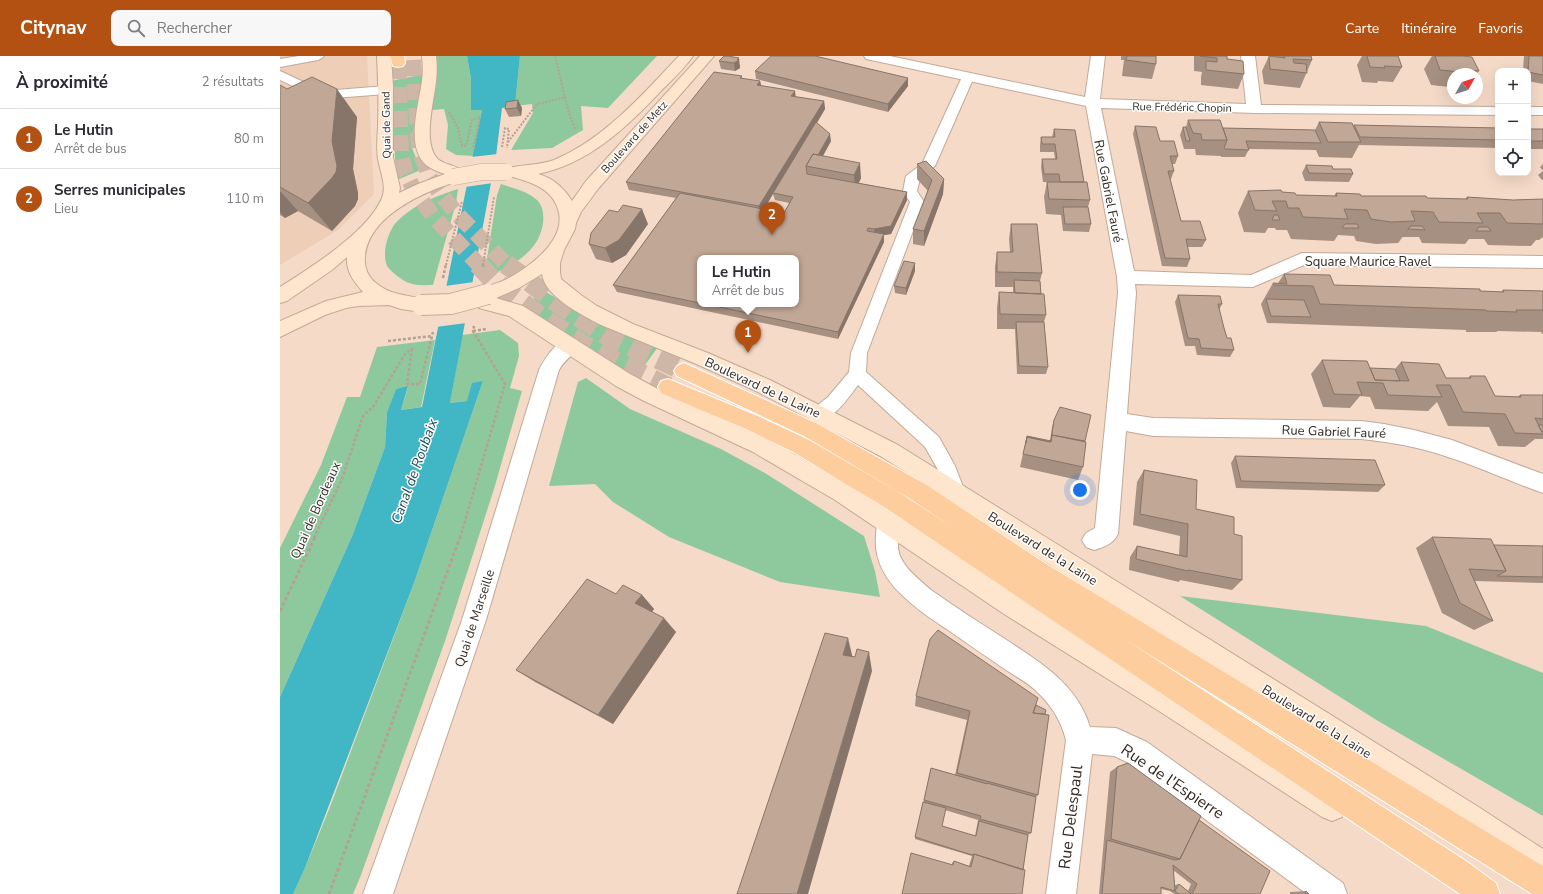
<!DOCTYPE html>
<html lang="fr">
<head>
<meta charset="utf-8">
<style>
  body { margin:0; font-family:"Nunito Sans",sans-serif; background:#f7f7f7; color:#2b2b33 }
  .controls { position:absolute; right:12px; top:12px; display:grid; overflow:hidden; border-radius:8px; box-shadow:0 4px 16px #0002 }
  .controls button { width:36px; height:36px; display:grid; place-items:center; padding:0; border:0; border-bottom:1px solid #e1e1e2; background:#fff; color:#2b2b33; font:20px sans-serif }
  .compass { position:absolute; left:1167px; top:12px; width:36px; height:36px; border-radius:50%; background:#fff; box-shadow:0 4px 16px #0002; rotate:51deg }
  .you { position:absolute; left:800px; top:434px; width:14px; height:14px; margin:-10px; border:3px solid #fff; border-radius:50%; background:#1a73e8; box-shadow:0 0 0 6px #1a73e833 }
  .badge { display:grid; place-items:center; width:26px; height:26px; border-radius:50%; background:#b25112; color:#fff; font-size:13px; font-weight:700 }
  .pin { position:absolute; translate:-50% -33px; filter:drop-shadow(0 1px 2px #0008) }
  .pin::after { content:''; position:absolute; top:21px; width:14px; height:12px; background:inherit; clip-path:polygon(0 0,100% 0,50% 100%) }
  .popup { position:absolute; left:417px; top:199px; width:102px; height:52px; box-sizing:border-box; display:grid; place-content:center; border-radius:8px; background:#fff; filter:drop-shadow(0 1px 3px #0005); font-size:13px; white-space:nowrap; color:#7c7c81 }
  .popup b { font-size:15px; color:#2b2b33 }
  .popup::after { content:''; position:absolute; left:50%; top:100%; margin-left:-8px; border:8px solid transparent; border-top-color:#fff }
  .list { margin:0; padding:0; list-style:none }
  h2 { display:flex; justify-content:space-between; align-items:center; height:52px; margin:0; padding:0 16px; font-size:17px }
  h2 small { font-size:13px; font-weight:400; color:#7c7c81 }
  .list li { display:grid; grid-template-columns:26px 1fr auto; gap:12px; align-items:center; box-sizing:border-box; height:60px; padding:0 16px; border-top:1px solid #e1e1e2 }
  .list b { display:block; font-size:15px; white-space:nowrap }
  .list p { margin:0; font-size:13px; white-space:nowrap; color:#7c7c81 }
  .list em { font-size:13px; font-style:normal; color:#7c7c81 }
  .icon { flex:none; width:22px; height:22px; fill:none; stroke:currentColor; stroke-width:2; stroke-linecap:round; stroke-linejoin:round }
  .map { position:relative; flex:none; width:1263px; height:838px; overflow:hidden }
  header { display:flex; align-items:center; gap:24px; box-sizing:border-box; height:56px; padding:0 20px; background:#b25112; color:#fff }
  header strong { font-size:19px }
  nav { display:flex; gap:22px; margin-inline-start:auto; font-size:14px }
  .search { width:280px; height:36px; background:#f7f7f7; display:flex; align-items:center; gap:10px; box-sizing:border-box; padding:0 14px; border-radius:8px; color:#7c7c81; font-size:15px }
  main { display:flex }
  aside { flex:1; background:#fff }
  .map>svg:first-child { display:block }
</style>
</head>
<body>
<header>
<strong>Citynav</strong>
<div class="search"><svg class="icon" aria-label="search" viewBox="0 0 24 24"><circle cx="10" cy="10" r="6"/><path d="M15 15l6 6"/></svg>Rechercher</div>
<nav><a>Carte</a><a>Itinéraire</a><a>Favoris</a></nav>
</header>
<main>
<aside>
<h2>À proximité<small>2 résultats</small></h2>
<ul class="list">
<li><span class="badge">1</span><div><b>Le Hutin</b><p>Arrêt de bus</p></div><em>80 m</em></li>
<li><span class="badge">2</span><div><b>Serres municipales</b><p>Lieu</p></div><em>110 m</em></li>
</ul>
</aside>
<div class="map">
<svg width="1263" height="838" viewBox="0 0 1263 838">
  <rect width="100%" height="100%" fill="#f5dac8"/>
  <path fill="#eeceb7" d="M0 0H87L94 138 58 174 0 209Z"/>
  <path fill="#8ec99e" d="M156 0H187L191 23V54H202L193 100 176 99 166 93 168 69 164 53 152 54 157 23Z
    M240 0H377L328 52 301 50 303 74 272 92 231 94 253 57 252 48 235 50Z
    M144 18 134 70 132 92 141 114 119 123 116 120 111 25Z
    M221 128C232 132 247 135 257 144 263 150 264 159 263 167 259 198 229 211 204 222L217 139Z
    M178 133 176 147 153 229C146 229 136 230 129 227 122 224 111 216 107 210 102 198 107 179 114 169 130 150 156 140 178 133Z
    M266 236 317 266 378 291 354 324 240 250Z
    M220 274 238 287 239 300 230 332 242 335 214 433 165 585 81 819 73 838H13L25 812 50 751 134 527 203 325 187 345 170 347 182 279Z
    M155 284 141 351 121 354 128 331 116 333 107 356 105 391 73 478 0 641V492L41 409 67 341H80L97 291Z
    M306 322 350 353 441 393 485 417 584 480 595 515 600 541 500 526 389 481 333 446 315 428 269 430 298 326Z
    M900 540 1146 570 1263 617V760L1098 665Z"/>
  <path fill="#41b6c5" d="M187 0H240L235 50 222 52 216 100 170 347 187 345 192 327 203 325 134 527 25 812 13 838H0V641L73 478 105 391 107 356 116 333 128 330 121 354 142 351 202 54H191V23Z"/>
  <path fill="#f5dac8" d="M218 98 213 127 185 131 191 101Z
    M194 226 186 267 156 271 165 230Z"/>
  <g fill="none" stroke-linecap="round" stroke-linejoin="round">
    <path stroke="#ceb7a7" stroke-width="16" stroke-dasharray="16 8" stroke-linecap="butt" d="M133 4 139 92 149 120 159 136 178 159 227 209
      M118 7 121 98 125 115 133 132 153 160 199 209"/>
    <path stroke="#ceb7a7" stroke-width="20" stroke-dasharray="20 10" stroke-linecap="butt" d="M198 208 214 225 256 257 305 290 388 331
      M226 208 276 246 328 280 404 315"/>
    <defs>
      <path id="service" d="M19 0H44L42 2 38 4 0 11V3Z
        M0 15 43 35 106 30 110 31 112 34 110 37 106 38 41 43 0 24Z
        M688 17 692 18 694 21 655 110 640 122 637 135 644 146 587 297 586 316 659 381 675 410 685 436 682 442 675 444 668 442 657 412 645 391 578 329C568 342 552 368 534 362L531 357 534 352 548 341 569 316 571 297 630 146 623 135 626 120 642 108 682 21 684 18Z"/>
      <path id="minor" d="M584 0H610L805 41 811 0H825L820 43 966 48 961 0H975L981 49 1218 51V59L975 57 821 52 854 215 971 219 1022 197 1263 200V212L1024 209 973 231 855 228 856 237 847 358 873 362 1081 365 1104 368 1134 374 1172 384 1263 418V437C1231 426 1200 411 1168 401 1140 391 1111 386 1081 383L873 380 846 375 838 478C833 488 824 491 814 494L806 491 802 484 806 477 815 472 838 237 837 221 806 50 591 4 586 3Z
        M1248 51H1263V59H1248Z
        M290 282 297 284 300 289C294 299 284 304 279 314L206 564 113 838H83L182 564 259 314C266 301 275 286 290 282Z
        M608 457 616 460C621 470 618 480 618 491 619 509 639 523 651 534 674 550 698 566 722 581 759 606 796 626 810 671L836 672 867 686 1063 827 1067 838H1027L847 706 834 700 812 698 796 838H766L786 684C781 664 770 647 754 633 746 626 735 620 726 614 707 601 688 588 668 574 636 552 592 525 596 480 596 473 597 467 600 460Z"/>
      <path id="secondary" d="M97 0H111L113 31V101L120 132 119 137 138 128 165 118C158 116 151 113 146 109 125 90 139 48 142 25 143 16 143 8 142 0H156C157 8 157 16 156 25 154 45 143 84 156 101 163 110 177 108 183 116L179 125C145 135 89 159 85 200 84 210 87 220 96 227 111 240 130 239 148 244L150 249 148 254 141 256 121 253 109 249 79 250 66 252 45 259 0 281V265L46 245 83 236C74 226 66 216 67 201L52 214 7 245 0 247V231C30 212 88 176 102 142 107 130 100 115 98 103 96 92 98 79 98 67 99 44 98 22 97 0Z
        M399 0H413C404 13 391 25 380 36 346 72 308 108 258 118 273 122 284 132 292 145L306 125 420 0H434L318 133 301 156 296 167 295 173 284 194 280 207V216L281 223 301 239 317 250 353 268 428 297 490 324 618 389 1197 750 1263 793V826L1252 822 1177 770 602 401 476 335 414 307 321 269C302 259 265 241 262 218L239 232 216 242 243 250 350 318 376 332 489 384 571 430 742 542 897 637 1062 741 1066 751 1062 761 1052 765 1042 761 879 655 724 558 555 444 473 396 362 344 336 330 229 260 199 252 197 247 201 242 199 238C204 230 216 228 225 224 247 213 285 186 279 157 274 131 247 125 225 119L223 116 225 113C241 108 258 110 274 104 324 83 362 39 399 0Z"/>
      <path id="primary" d="M110 0H124L125 7 123 10 118 11 113 10Z
        M404 307 538 368 645 428 768 509 1263 810V838H1252L846 584 1186 805 1216 827 1220 838H1180L601 449 513 396 466 373 381 337 378 331 381 325 388 323 480 361 529 384 617 435 672 471 629 442 524 380 397 320 394 315 397 310Z"/>
    </defs>
    <use href="#service" stroke="#c2a998" stroke-width="2"/>
    <use href="#minor" stroke="#c2a998" stroke-width="2"/>
    <use href="#secondary" stroke="#c2a998" stroke-width="2"/>
    <use href="#primary" stroke="#fff" stroke-width="2"/>
    <path stroke="#b6a092" stroke-width="2" stroke-dasharray="2 1.5" stroke-linecap="butt" d="M275 0 288 54 295 73
      M169 56 178 72 182 90H186L192 64 200 61 193 93
      M228 86 257 48 286 41
      M222 91 225 72 229 73 227 92
      M166 209 182 145
      M203 209 214 141"/>
    <path stroke="#b6a092" stroke-width="2.5" stroke-dasharray="3 2" stroke-linecap="butt" d="M203 211V208
      M163 222 166 208
      M193 275 206 273
      M108 285 152 280
      M34 482 62 423 83 360 93 351 125 298 132 293 127 328H140L153 276
      M180 482 225 328 193 275 194 270"/>
    <path stroke="#b6a092" stroke-width="3" stroke-dasharray="3.5 2.5" stroke-linecap="butt" d="M0 555 35 481
      M49 838 180 481"/>
    <use href="#service" fill="#fff" fill-rule="evenodd"/>
    <use href="#minor" fill="#fff" fill-rule="evenodd"/>
    <use href="#secondary" fill="#fee6ce" fill-rule="evenodd"/>
    <use href="#primary" fill="#fdcd9e" fill-rule="evenodd"/>
    <defs>
      <path id="secondary-bridge-far1" d="M173 121 202 116H226"/>
      <path id="secondary-bridge" d="M141 249 171 248 208 238"/>
    </defs>
    <use href="#secondary-bridge-far1" stroke="#c2a998" stroke-width="17" stroke-linecap="butt"/>
    <use href="#secondary-bridge" stroke="#c2a998" stroke-width="22" stroke-linecap="butt"/>
    <use href="#secondary-bridge-far1" stroke="#fee6ce" stroke-width="16"/>
    <use href="#secondary-bridge" stroke="#fee6ce" stroke-width="20"/>
  </g>
  <path fill="#a69081" fill-rule="evenodd" d="M444 0 460 9V12L455 15 441 13 439 5Z
    M841 0H876V8L872 23 842 20 844 4H841Z
    M914 0H947V3L964 18 958 33 921 29V21L922 16 914 15Z
    M989 0 996 1 995 0H1031L1032 4 1020 32 984 28 982 15Z
    M1082 0H1118L1122 11 1113 26 1098 25 1097 27 1082 26 1077 9Z
    M1152 0H1182L1199 15 1196 18H1173V29L1172 28 1170 31 1151 29 1144 13Z
    M1244 0H1263V28L1248 25V15H1243Z
    M475 15 628 30 608 56 476 23Z
    M462 20V23L480 25 481 30 516 41 544 45 545 53 537 67 551 85 543 100 581 122 579 127 627 136V144L611 178 604 179V186L558 283 337 236 333 229 396 142 349 134 346 126ZM493 138 495 144 509 147 504 157 484 153ZM420 202 516 248H420Z
    M0 29 7 33 77 61 73 113 78 137V143L75 150 52 175 18 155 5 162 0 159Z
    M226 46 242 52 241 60 229 61 225 53Z
    M908 64 943 72 1035 74 1039 66 1073 70 1074 69 1218 72V92L1079 89 1072 102 1039 101 1036 94 969 93 965 101H941V100L916 99 915 93H904L900 79 903 71H906Z
    M855 70 880 85 898 100 895 108H892L894 115 891 123H890L901 165 926 184 922 191H907L910 203 907 211 882 210 853 78Z
    M774 73 804 126 810 144 808 151 811 168 809 176 783 175 781 159 766 158 764 141 767 126H763L761 111 762 103H775L774 96H760V89L761 81H772Z
    M1248 73H1263V93H1248Z
    M637 108 664 123 663 138 644 190 633 188V173L648 135 637 123Z
    M1263 108V124H1262L1258 119 1263 115 1260 111Z
    M1026 109 1053 113 1073 118 1069 126 1025 125 1022 117Z
    M968 135 1002 136 1016 139 1054 140 1056 137 1081 140 1147 142 1185 143 1187 141 1233 144 1263 143V181L1259 184H1256L1251 190 1208 189 1204 183H1189L1185 188 1142 187 1139 181H1122L1118 187 1096 188 1076 185 1074 180 1058 179 1054 185 1011 183 1007 174H996L995 172H988L985 177 964 176 958 157Z
    M368 168 346 199 332 207 316 203 309 188Z
    M731 168 762 217 760 225 761 238 766 259 764 266 768 311 766 318H737L735 273H717V251L719 236 733 237V231H715V211L717 196H730L729 183Z
    M635 207V215L626 239 615 237 614 230Z
    M1004 218 1054 229 1221 236 1223 234 1263 235V278H1262L1261 276 1218 275 1216 276H1186V274L987 267 981 248 993 227H998Z
    M898 239 942 248 939 254 947 282 954 294 950 301 917 299 915 290H905L895 246Z
    M1042 304 1090 312 1115 313 1121 306 1166 322H1188L1190 320 1215 340 1237 341 1240 339H1263V383H1255L1245 391 1218 390 1209 371 1168 370 1157 346 1148 355 1095 353 1090 341 1080 340 1070 352 1043 351 1031 318Z
    M774 364 805 385 803 411 798 424 740 411 747 380 770 385 772 371Z
    M955 400 1105 429 1098 436 956 432 951 407Z
    M864 414 916 453 954 478 962 524 952 534 900 524 899 526 849 514 850 501 857 490 899 499 900 480 853 469 857 426Z
    M1152 481 1214 489 1263 490V527L1195 525 1213 565 1194 574 1162 557 1136 492Z
    M336 538 362 539 374 553 372 556 396 576 333 668 255 626 236 614Z
    M636 640 756 649 758 739 756 741 751 777 748 779 743 814H745L672 809V807L674 805 689 810 692 800 635 783 651 712 675 719 687 664 635 650ZM665 754 698 764 695 780 662 770Z
    M837 711 919 764 980 838H894L890 835 881 833V838H819L830 716ZM893 814 911 828 908 835 899 828 895 829Z
    M1026 835 1029 838H1010V836Z"/>
  <path fill="#877569" d="M459 2 460 12 455 15 454 7Z
    M628 22V30L608 56V48Z
    M480 25 482 33 477 29Z
    M57 33 77 61 73 113 78 137V143L75 150 52 175 28 147 52 85Z
    M515 35 516 43 511 40Z
    M238 44 242 52 241 60 237 52Z
    M544 45 545 53 494 137H493V138L481 158 479 150Z
    M550 78 551 85 536 112 531 111Z
    M580 107 581 122 575 134 574 119Z
    M664 123 663 138 644 190V175Z
    M0 135 18 155 5 162 0 156Z
    M627 136V144L611 178 604 179V186L558 283V276L595 181 594 173Z
    M362 153 368 168 346 199 332 207 325 192Z
    M1135 164 1119 186 1118 187 1134 165Z
    M635 207V215L626 239V232Z
    M362 539 374 553 368 561 355 547Z
    M384 562 396 576 333 668 318 659Z
    M568 582 573 603 563 599Z
    M589 596 592 615 528 838H517Z"/>
  <path fill="#c1a796" stroke="#877569" d="M444 0H448L459 2 457 4H459L454 7 439 5Z
    M491 0H535L628 22 608 48 475 15Z
    M847 0H876V8L846 4Z
    M920 0H947V3L963 5 964 18 926 14V5L937 6V2Z
    M989 0 1005 2 1004 0H1031L1032 4 1013 3 1014 7 1026 8 1027 17 990 13Z
    M1087 0H1118L1122 11 1104 10 1105 12 1090 11Z
    M1155 0H1182L1192 1 1199 15 1179 13 1180 16 1160 14Z
    M1249 0H1263V19L1248 16Z
    M434 16 462 20 460 22 480 25 477 29 515 35 511 40 544 45 479 150 346 126Z
    M32 21 57 33 52 85 57 110 56 116 52 122 28 147 0 131V29L7 33Z
    M238 44 237 52 225 53 226 46Z
    M908 64H940L947 84H922L921 78 913 77Z
    M536 66 550 78 538 99 533 98 526 110 527 118 627 136 611 170 594 173 588 172 587 175 604 178 558 276 425 248H516V202H420V247L333 229 400 137 504 157 513 141 493 137Z
    M1039 66 1072 67 1081 86H1048Z
    M1074 69 1218 72V84L1080 81Z
    M855 70 876 71 880 85H894L898 100H890L894 115H888L901 165H920L926 184 906 183 910 203 885 202Z
    M903 71H906L910 85H906Z
    M943 72 1035 74 1041 87 966 85 969 94 945 93 944 92 947 84Z
    M774 73 795 74 804 126H780L779 118H764L762 103H777L775 88H762L761 81H775Z
    M1248 73H1263V85H1248Z
    M533 98 580 107 574 119 526 110Z
    M646 105 664 123 644 175 633 173 652 124 637 108Z
    M1026 109 1052 110 1053 113H1071L1073 118 1029 117Z
    M767 126H807L810 144 769 143Z
    M1001 134 1002 136 1015 137 1016 139 1057 140 1056 137 1080 138 1081 140H1146L1147 142 1188 143 1187 141 1233 144 1263 143V168L1227 167 1220 157H1197L1203 167 1159 166 1153 156 1131 155 1135 164 1134 165 1111 166 1091 163 1087 154 1064 153 1068 163 1023 161 1019 152H1008L1006 145H992L997 155 975 154 968 135Z
    M343 149 362 153 339 184 325 192 309 188 311 177 329 154 338 156Z
    M783 151H808L811 168H785Z
    M994 159H998L1000 164H992Z
    M731 168H757L762 217 717 216V196H733Z
    M1065 168H1077L1079 172H1062Z
    M1131 170H1142L1145 174 1128 173Z
    M1199 171H1208L1211 175H1196Z
    M624 205 635 207 626 232 614 230Z
    M1004 218 1050 219 1054 229 1200 233V235L1224 236 1223 234 1263 235V254H1236L1237 256 1207 255 1206 254 1040 248 1033 230 994 229 993 227 1007 228Z
    M734 224 760 225 761 238 735 237Z
    M719 236 764 238 766 259 720 258Z
    M898 239 940 240 942 248H938L944 272 947 282H951L954 294 921 292 919 283 908 282Z
    M986 243 1024 244 1031 261 991 260Z
    M736 266H764L768 311 739 310Z
    M1042 304 1087 305 1095 324 1129 325 1121 306 1159 308 1166 322H1191L1190 320H1205L1215 340 1241 341 1240 339H1263V363L1255 362 1263 378 1235 377 1225 358 1183 356 1170 329H1156L1162 341 1108 339 1103 327 1077 326 1082 339 1054 338Z
    M1090 312 1115 313 1120 325 1095 324Z
    M780 351 811 359 805 385 772 379 771 385 774 364Z
    M1258 369H1263V376H1262Z
    M772 379 806 386 803 411 743 398 747 381 771 386Z
    M747 380 771 385 770 386 747 381 746 387Z
    M955 400 1095 404 1105 429 961 425Z
    M864 414 917 424 916 453 954 461V478L962 480V524L908 514V515L856 503 857 490 907 501 908 468 860 458Z
    M1152 481 1211 483 1226 515 1189 513 1213 565 1180 547Z
    M1214 489 1263 490V521L1217 520 1226 515Z
    M307 523 336 538 343 529 362 539 355 547 384 562 318 659 236 614Z
    M658 574 758 642 753 657 769 659 758 739 677 717 690 655 636 640 650 583Z
    M545 577 568 582 563 599 575 601 577 593 589 596 517 838H457Z
    M756 649 766 654 765 658 753 657Z
    M848 707 921 760 900 803 831 783 837 711Z
    M651 712 707 728V727L756 741 751 777 700 763 701 760 644 744Z
    M643 746 666 752 662 770 696 780 699 765 748 779 743 814 694 798 692 799 635 781Z
    M919 764 990 815 980 838H912L917 828 893 809 895 835 881 831V838H822L827 784 895 804 900 803Z
    M631 797 673 809 674 805 691 811 694 798 745 814 742 838H622Z
    M899 828 911 838H899L895 835Z
    M1026 835 1029 838H1025Z"/>
  <g text-anchor="middle" stroke-width="3" stroke-linejoin="round" paint-order="stroke">
    <g font-size="11" fill="#332922" stroke="#fff">
      <text transform="translate(902 51) rotate(1)" y="4">Rue Frédéric Chopin</text>
      <text transform="translate(106 69) rotate(-91)" y="4">Quai de Gand</text>
      <text transform="translate(354 81) rotate(-48)" y="4">Boulevard de Metz</text>
    </g>
    <g font-size="13" fill="#332922" stroke="#fff">
      <text transform="translate(829 135) rotate(79)" y="5">Rue Gabriel Fauré</text>
      <text x="1088" y="210">Square Maurice Ravel</text>
      <text transform="translate(483 331) rotate(25)" y="5">Boulevard de la Laine</text>
      <text transform="translate(1054 375) rotate(2)" y="5">Rue Gabriel Fauré</text>
      <text transform="translate(35 454) rotate(-66)" y="5">Quai de Bordeaux</text>
      <text transform="translate(763 492) rotate(32)" y="5">Boulevard de la Laine</text>
      <text transform="translate(194 562) rotate(-72)" y="5">Quai de Marseille</text>
      <text transform="translate(1037 665) rotate(32)" y="5">Boulevard de la Laine</text>
    </g>
    <g font-size="14" font-style="italic" fill="#194c52" stroke="#fff">
      <text transform="translate(134 415) rotate(-70)" y="5">Canal de Roubaix</text>
    </g>
    <g font-size="16" fill="#332922" stroke="#fff">
      <text transform="translate(893 725) rotate(34)" y="6">Rue de l'Espierre</text>
      <text transform="translate(790 761) rotate(-83)" y="6">Rue Delespaul</text>
    </g>
  </g>
</svg>
<div class="controls">
<button>+</button>
<button>−</button>
<button><svg class="icon" aria-label="locate" viewBox="0 0 24 24"><circle cx="12" cy="12" r="6"/><path d="M12 2v4M12 18v4M2 12h4M18 12h4"/></svg></button>
</div>
<svg class="compass" viewBox="-18 -18 36 36"><path d="M0-13l5 13h-10z" fill="#e53935"/><path d="M0 13l5-13h-10z" fill="#7c7c81"/></svg>
<div class="you"></div>
<div class="pin badge" style="left:468px;top:297px">1</div>
<div class="popup"><b>Le Hutin</b>Arrêt de bus</div>
<div class="pin badge" style="left:492px;top:179px">2</div>
</div>
</main>
</body>
</html>
